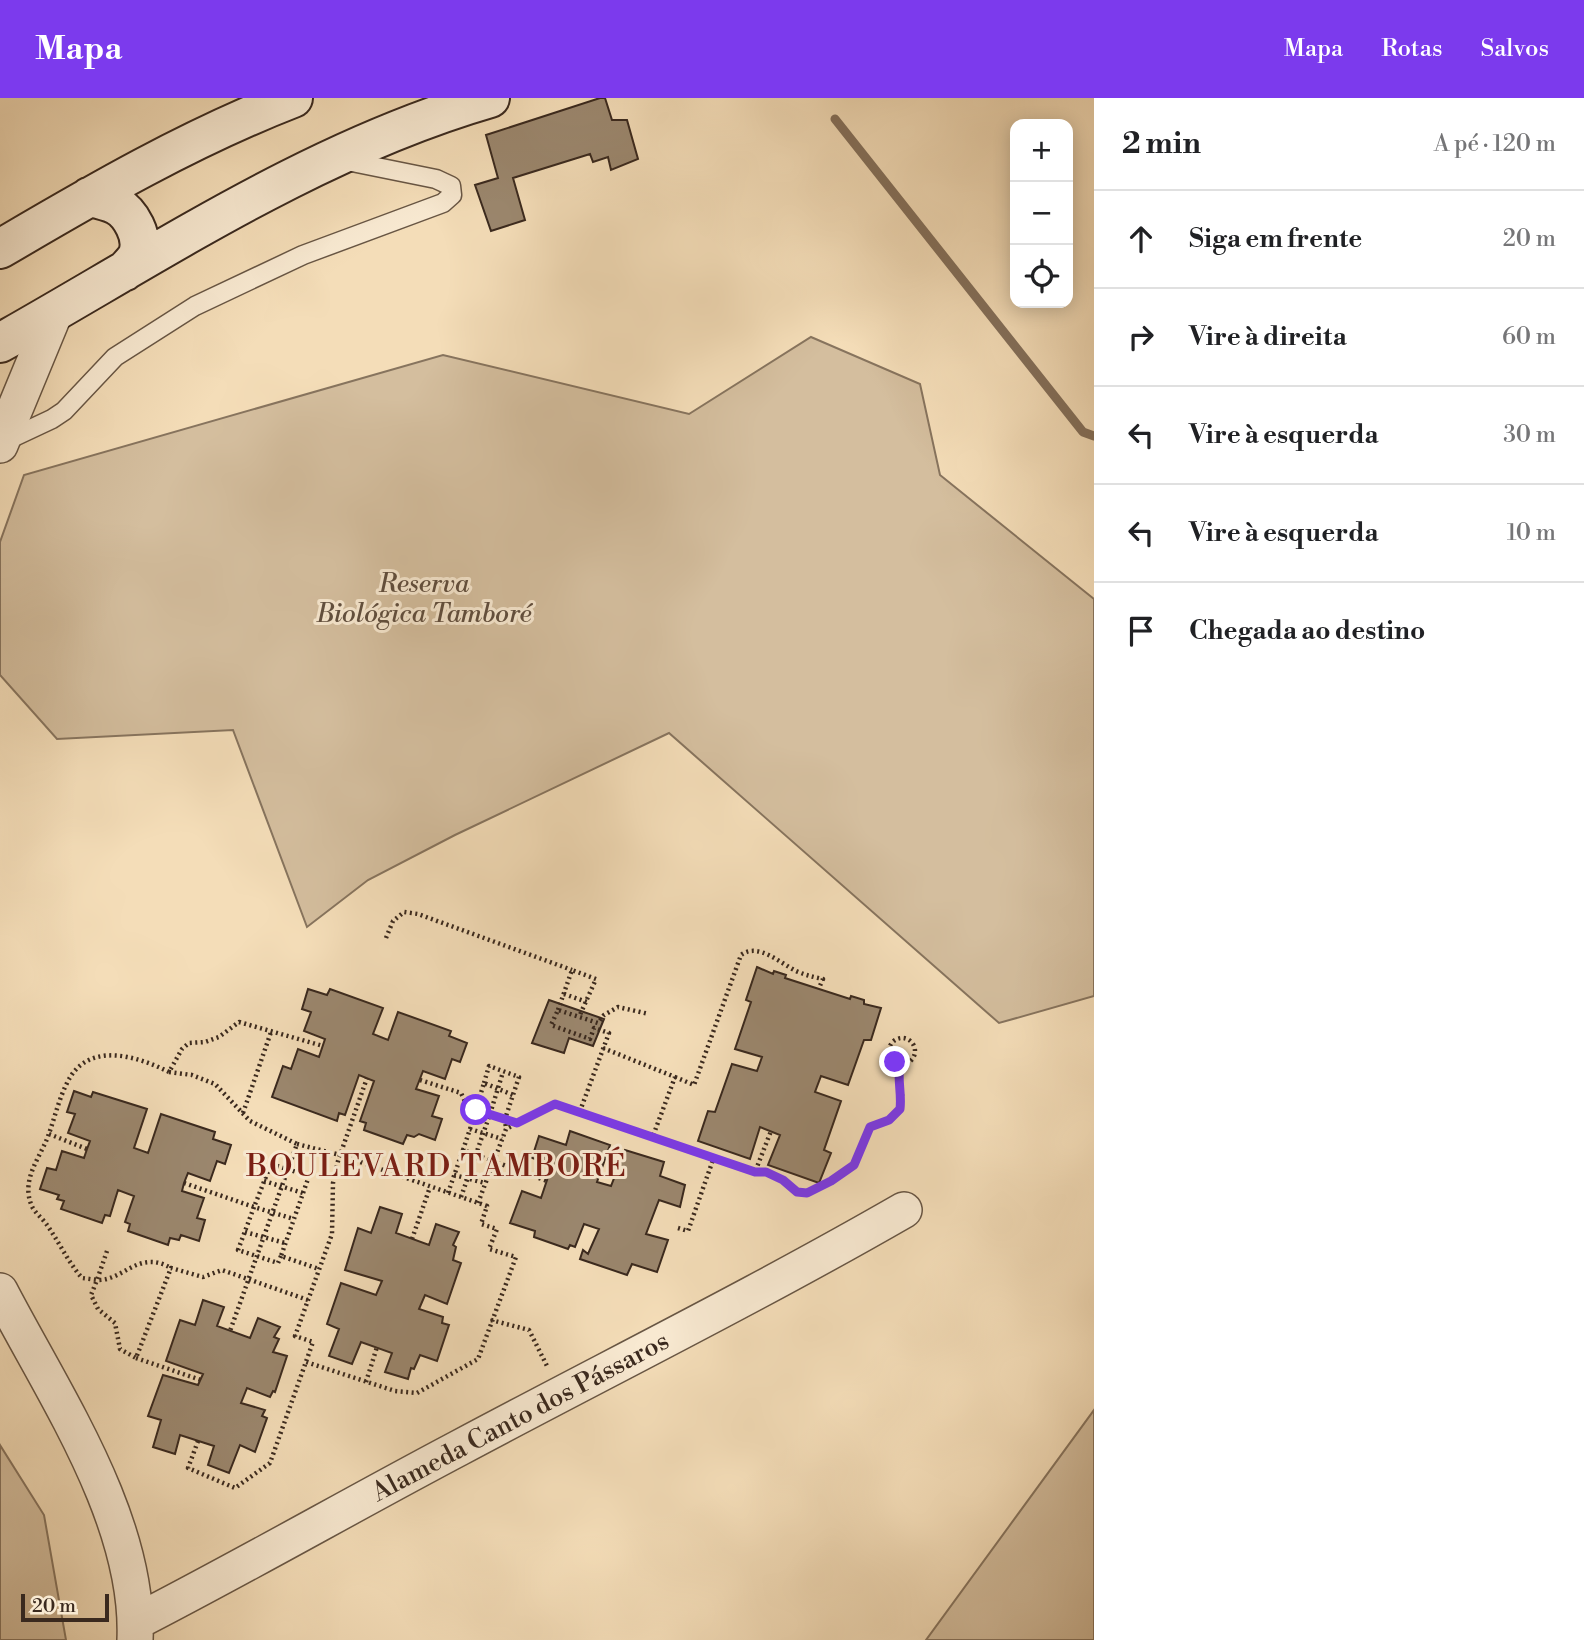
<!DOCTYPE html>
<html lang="pt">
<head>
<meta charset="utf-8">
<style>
  body { margin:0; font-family:"Libre Bodoni",serif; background:#f2f2f2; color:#202124 }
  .controls { position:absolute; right:21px; top:21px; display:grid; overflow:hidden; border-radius:14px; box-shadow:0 4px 18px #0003 }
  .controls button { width:63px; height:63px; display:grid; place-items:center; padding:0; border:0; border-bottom:2px solid #e0e0e0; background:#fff; color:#202124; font:35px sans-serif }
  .scale { position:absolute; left:21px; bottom:18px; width:88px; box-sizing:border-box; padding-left:7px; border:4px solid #3a291e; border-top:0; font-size:19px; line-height:24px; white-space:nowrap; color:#3a291e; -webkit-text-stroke:5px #f8e9d1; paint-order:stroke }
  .stop { position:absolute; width:21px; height:21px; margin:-16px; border:5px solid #7c3aed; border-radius:50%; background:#fff }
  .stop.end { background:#7c3aed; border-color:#fff; box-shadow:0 2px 7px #0008 }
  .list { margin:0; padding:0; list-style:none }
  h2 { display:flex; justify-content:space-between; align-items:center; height:91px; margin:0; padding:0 28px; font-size:30px }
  h2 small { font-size:23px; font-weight:400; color:#757577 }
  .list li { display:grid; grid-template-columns:46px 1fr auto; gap:21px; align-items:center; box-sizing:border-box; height:98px; padding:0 28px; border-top:2px solid #e0e0e0 }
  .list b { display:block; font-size:26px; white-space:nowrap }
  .list em { font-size:23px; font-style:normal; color:#757577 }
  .icon { flex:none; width:38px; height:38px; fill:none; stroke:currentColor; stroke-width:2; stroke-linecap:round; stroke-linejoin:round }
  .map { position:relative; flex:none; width:1094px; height:1542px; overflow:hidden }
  header { display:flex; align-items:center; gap:42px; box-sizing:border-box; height:98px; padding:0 35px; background:#7c3aed; color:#fff }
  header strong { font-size:33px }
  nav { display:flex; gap:38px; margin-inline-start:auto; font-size:24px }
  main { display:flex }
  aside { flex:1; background:#fff }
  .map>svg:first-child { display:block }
</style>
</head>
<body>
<header>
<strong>Mapa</strong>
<nav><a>Mapa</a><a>Rotas</a><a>Salvos</a></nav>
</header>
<main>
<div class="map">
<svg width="1094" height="1542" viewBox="0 0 1094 1542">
  <rect width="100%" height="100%" fill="#f4ddb8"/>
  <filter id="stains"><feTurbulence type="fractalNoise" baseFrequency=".00286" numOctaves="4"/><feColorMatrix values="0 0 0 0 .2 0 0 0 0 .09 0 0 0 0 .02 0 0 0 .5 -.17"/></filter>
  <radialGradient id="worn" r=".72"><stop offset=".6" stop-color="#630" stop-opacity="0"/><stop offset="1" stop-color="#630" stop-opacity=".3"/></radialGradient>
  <path fill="#d4be9e" stroke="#87745e" stroke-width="2" d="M811 239 920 286 940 377 1094 501V898L999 925 669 635 455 737 368 782 307 829 233 632 57 641 0 577V444L24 377 443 257 689 316Z
    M1094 1312V1542H926Z
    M0 1347 44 1417 66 1542H0Z"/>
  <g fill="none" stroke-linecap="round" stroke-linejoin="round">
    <path stroke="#84705b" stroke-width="9" d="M835 21 1083 334 1094 338"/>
  </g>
  <path fill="#9b876e" stroke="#3a291e" stroke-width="2" d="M600 0H605L612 22H627L638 61 611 72 608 59 593 64 590 56 513 80 525 122 491 133 475 87 498 80 486 37Z
    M757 869 773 876 774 873 786 877 785 880 850 901 851 898 864 902V906L881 910 871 942H864L848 987 821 978 815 994 841 1003 824 1052 831 1055 819 1085 768 1067 780 1037 760 1029 750 1061 698 1043 708 1013 715 1014 732 966 757 973 762 959 735 951 751 904 746 902Z
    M308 891 327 897 330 891 383 910 373 936 388 942 398 914 451 933 449 938 467 945 460 964 452 961 445 981 423 973 416 991 439 998 432 1018 442 1021 435 1042 419 1036 414 1039 407 1037 403 1046 364 1032 366 1025 360 1023 374 983 359 977 345 1017 339 1015 337 1023 272 999 283 968 291 971 298 951 319 959 325 941 304 933 311 914 302 911Z
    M549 902 604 921 593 948 569 940 564 955 532 945Z
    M74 993 91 999 93 994 147 1011 134 1050 148 1055 161 1016 215 1034 213 1041 231 1047 225 1066 217 1063 210 1083 188 1075 184 1085 182 1093 204 1100 197 1120 205 1122 199 1143 181 1137 179 1142 170 1140 168 1147 128 1133 130 1126 125 1124 134 1098 118 1092 110 1118 105 1117 102 1125 61 1111 64 1103 57 1101 59 1097 40 1091 47 1070 56 1072 62 1053 84 1060 87 1051 90 1043 68 1035 75 1016 67 1014Z
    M570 1033 610 1047 597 1084 611 1088 625 1052 664 1064 660 1078 685 1087 680 1109 659 1102 646 1136 668 1142 657 1174 632 1166 627 1177 580 1161 583 1152 588 1156 599 1131 584 1126 575 1149 570 1147 568 1151 534 1139 535 1133 510 1125 522 1093 541 1100 552 1067 532 1060 539 1038 566 1047Z
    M380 1109 402 1116 396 1135 429 1147 436 1126 459 1134 453 1147 456 1149 453 1162 461 1165 447 1206 425 1197 419 1211 443 1219 442 1225 449 1227 437 1263 420 1257 414 1271 411 1270 408 1281 385 1274 392 1255 361 1244 352 1266 329 1258 339 1231 327 1226 341 1185 376 1197 382 1183 345 1172 358 1130 371 1135Z
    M203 1202 224 1209 217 1228 250 1240 258 1220 280 1229 274 1239 279 1241 273 1254 287 1258 275 1294 273 1293 270 1299 247 1290 241 1305 265 1312 262 1318 267 1320 255 1354 240 1347 229 1375 208 1367 214 1348 180 1337 175 1356 153 1349 161 1322 148 1318 163 1277 198 1287 203 1276 166 1263 180 1222 195 1227Z"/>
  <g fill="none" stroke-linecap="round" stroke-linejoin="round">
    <defs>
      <path id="service" d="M3 344 52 321 64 313 115 259 195 208 303 157 443 105 452 97 451 88 436 81 342 62"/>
      <path id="minor" d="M0 347 55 214
        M0 1193C54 1297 140 1422 135 1542
        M136 1524C245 1468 351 1407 459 1350 607 1271 758 1196 904 1112"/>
      <path id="secondary" d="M89 99C98 101 108 103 116 107 131 115 144 139 138 156 136 162 129 168 125 173
        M0 151C95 95 190 40 293 0
        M0 245C158 156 314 51 490 0"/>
    </defs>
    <use href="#service" stroke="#685644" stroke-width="21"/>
    <use href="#minor" stroke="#685644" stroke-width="38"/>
    <use href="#secondary" stroke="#3a291e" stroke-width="42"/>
    <path stroke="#3a291e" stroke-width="4.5" stroke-dasharray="2 3.5" stroke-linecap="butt" d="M386 840 393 823 404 814 418 816 572 872
      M564 896 587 904
      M558 912 572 872 596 881 579 919
      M889 953a13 13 0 1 1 26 0a13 13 0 1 1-26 0Z
      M603 950 675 979 653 1038
      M169 974 192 977 215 986 250 1023 297 1046 230 1233
      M675 979 694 987 741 857C758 844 780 865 796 873 805 877 813 879 823 881L819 890
      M420 982 461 995 468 1010 490 1016 503 974
      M898 982 900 966
      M484 985 489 968 519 979 505 1021 506 1031
      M580 1013 755 1074 771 1033
      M243 1015 271 934
      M470 1031 484 985 513 997
      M49 1036 87 1051
      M297 1046 340 1057 487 1108 481 1126 497 1131 489 1151 516 1159 478 1261 417 1295 395 1293 306 1264
      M463 1052 470 1031 502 1041
      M755 1074H766L783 1082 797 1094 807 1095 831 1083 854 1067 870 1029 889 1022 900 1011 902 997 891 960
      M454 1077 485 1085
      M264 1083 303 1095
      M184 1085 254 1109 271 1066 309 1078 281 1158 319 1171
      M448 1095 463 1052 547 1083
      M461 1099 490 1016 516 1025
      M478 1105 506 1031 555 1006 580 1013 609 935 594 930 590 941 551 927 558 912 598 925 604 917 618 909 649 916
      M678 1130 688 1133 714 1059
      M245 1134 285 1145
      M412 1141 430 1089
      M107 1153 97 1182C124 1183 138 1151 171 1170
      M281 1158 278 1165 238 1152 254 1109 294 1121
      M308 1202 222 1172 203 1179 171 1170 136 1260 120 1251 115 1225 98 1211 91 1197 97 1182 82 1180C68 1164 59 1144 47 1127 42 1120 33 1113 31 1106 22 1082 38 1062 47 1041 54 1023 58 1003 67 985 87 943 135 957 169 974L182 951 189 945 205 944 219 939 239 924 323 948
      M491 1222 529 1232 548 1270
      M136 1260 201 1282
      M366 1284 377 1249
      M198 1343 188 1370 235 1390 270 1365 313 1244 295 1238 332 1136 333 1085 338 1063 367 980"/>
    <use href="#service" stroke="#f8e9d1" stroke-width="18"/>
    <use href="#minor" stroke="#f8e9d1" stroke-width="35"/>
    <use href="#secondary" stroke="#f8e9d1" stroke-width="38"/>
  </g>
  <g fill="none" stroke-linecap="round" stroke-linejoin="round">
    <path stroke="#7c3aed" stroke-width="9" d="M476 1012 517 1025 555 1006 755 1074H766L783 1082 797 1094 807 1095 831 1083 854 1067 870 1029 889 1022 900 1011C902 995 897 982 900 966L895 964"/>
  </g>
  <g text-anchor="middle" stroke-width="6" stroke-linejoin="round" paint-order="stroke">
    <g font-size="26" font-style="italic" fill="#604e3e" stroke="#f8e9d1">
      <text x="424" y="494">Reserva<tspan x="424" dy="30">Biológica Tamboré</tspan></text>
    </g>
    <g font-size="26" fill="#3a291e" stroke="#f8e9d1">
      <text transform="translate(520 1318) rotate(-28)" y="9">Alameda Canto dos Pássaros</text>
    </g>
    <g font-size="30" letter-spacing="2" fill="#7a1f14" stroke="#f8e9d1">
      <text x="437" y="1078">BOULEVARD TAMBORÉ</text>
    </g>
  </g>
  <rect width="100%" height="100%" filter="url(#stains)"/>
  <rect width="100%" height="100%" fill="url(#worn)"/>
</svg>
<div class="controls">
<button>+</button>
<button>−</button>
<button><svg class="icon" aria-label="locate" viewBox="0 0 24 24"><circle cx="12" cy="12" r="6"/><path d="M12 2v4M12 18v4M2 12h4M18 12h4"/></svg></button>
</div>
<div class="scale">20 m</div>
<div class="stop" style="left:476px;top:1012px"></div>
<div class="stop end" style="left:895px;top:964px"></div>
</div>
<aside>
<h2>2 min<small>A pé · 120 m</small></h2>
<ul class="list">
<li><svg class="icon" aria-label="ahead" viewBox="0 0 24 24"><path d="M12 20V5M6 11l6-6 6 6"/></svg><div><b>Siga em frente</b></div><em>20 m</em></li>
<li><svg class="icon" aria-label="right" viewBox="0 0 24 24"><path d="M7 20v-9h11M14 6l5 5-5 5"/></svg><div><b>Vire à direita</b></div><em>60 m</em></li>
<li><svg class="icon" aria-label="left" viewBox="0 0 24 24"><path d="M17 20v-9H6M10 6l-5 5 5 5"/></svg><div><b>Vire à esquerda</b></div><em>30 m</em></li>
<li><svg class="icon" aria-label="left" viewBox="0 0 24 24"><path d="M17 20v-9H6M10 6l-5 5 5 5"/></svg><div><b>Vire à esquerda</b></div><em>10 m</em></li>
<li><svg class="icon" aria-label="arrive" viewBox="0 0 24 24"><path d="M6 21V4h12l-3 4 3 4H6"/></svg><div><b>Chegada ao destino</b></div></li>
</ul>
</aside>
</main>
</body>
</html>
